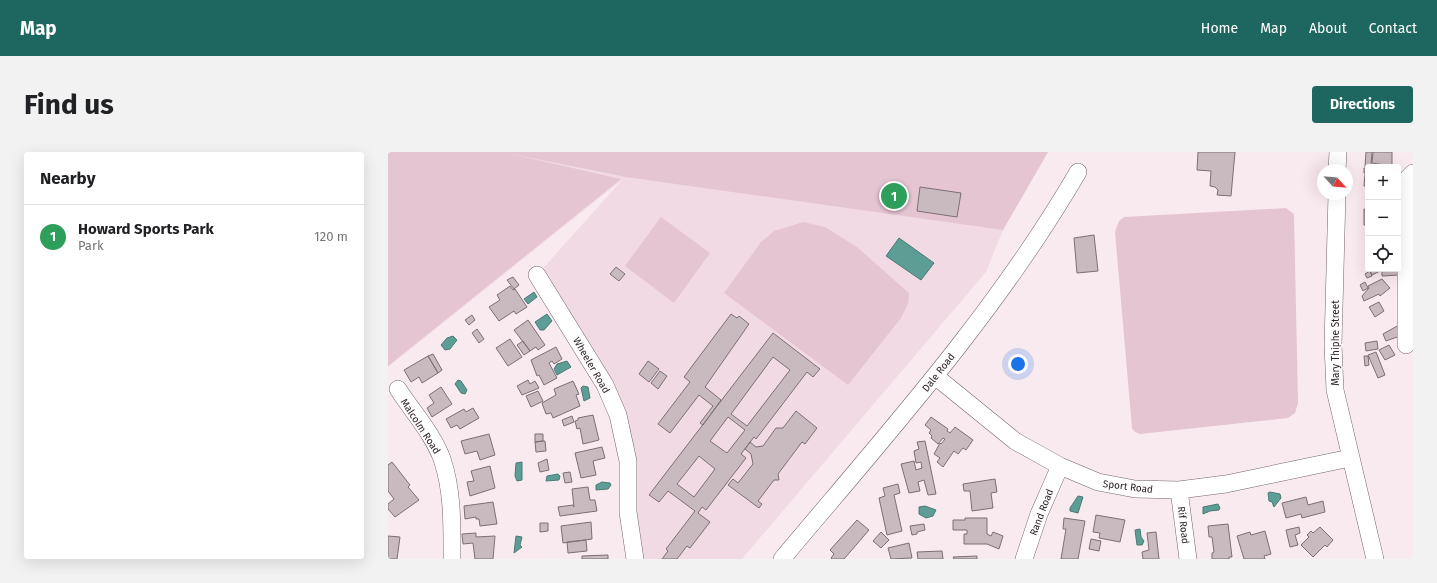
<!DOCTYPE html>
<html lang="en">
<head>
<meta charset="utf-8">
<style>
  body { margin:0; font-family:"Fira Sans",sans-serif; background:#f2f2f2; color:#202124 }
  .controls { position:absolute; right:12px; top:12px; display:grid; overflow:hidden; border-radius:4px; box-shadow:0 4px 16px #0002 }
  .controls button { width:36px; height:36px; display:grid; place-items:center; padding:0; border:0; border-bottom:1px solid #e0e0e0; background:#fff; color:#202124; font:20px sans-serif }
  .compass { position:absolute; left:929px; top:12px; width:36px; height:36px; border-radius:50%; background:#fff; box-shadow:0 4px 16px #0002; rotate:116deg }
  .you { position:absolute; left:630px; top:212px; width:14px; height:14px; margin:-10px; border:3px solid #fff; border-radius:50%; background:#1a73e8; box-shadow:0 0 0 6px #1a73e833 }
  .badge { display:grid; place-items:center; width:26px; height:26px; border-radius:50%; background:#1d6760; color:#fff; font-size:13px; font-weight:700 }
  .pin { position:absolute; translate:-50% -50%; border:2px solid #fff; box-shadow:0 1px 4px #0006 }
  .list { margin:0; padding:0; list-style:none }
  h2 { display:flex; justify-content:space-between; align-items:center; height:52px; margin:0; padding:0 16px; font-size:17px }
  h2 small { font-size:13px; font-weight:400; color:#757577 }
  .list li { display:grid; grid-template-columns:26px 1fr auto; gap:12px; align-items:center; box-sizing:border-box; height:64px; padding:0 16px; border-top:1px solid #e0e0e0 }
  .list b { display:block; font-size:15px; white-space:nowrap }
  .list p { margin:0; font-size:13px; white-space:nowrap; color:#757577 }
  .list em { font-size:13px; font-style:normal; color:#757577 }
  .icon { flex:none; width:22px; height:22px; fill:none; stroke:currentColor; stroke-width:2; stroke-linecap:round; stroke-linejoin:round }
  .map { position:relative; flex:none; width:1025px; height:407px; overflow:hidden; border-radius:4px }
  header { display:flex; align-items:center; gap:24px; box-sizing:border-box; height:56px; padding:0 20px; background:#1d6760; color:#fff }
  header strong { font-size:19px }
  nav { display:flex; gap:22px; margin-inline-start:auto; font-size:14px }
  .intro { display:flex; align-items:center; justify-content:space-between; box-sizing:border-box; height:96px; padding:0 24px }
  h1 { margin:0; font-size:28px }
  .button { padding:10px 18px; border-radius:4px; background:#1d6760; color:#fff; font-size:14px; font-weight:700 }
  main { display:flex; gap:24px; padding:0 24px }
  aside { flex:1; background:#fff; border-radius:4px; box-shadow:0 4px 16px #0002 }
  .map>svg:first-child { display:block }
</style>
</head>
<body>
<header>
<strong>Map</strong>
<nav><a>Home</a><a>Map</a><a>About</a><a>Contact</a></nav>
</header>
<div class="intro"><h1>Find us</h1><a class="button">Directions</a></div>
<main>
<aside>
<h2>Nearby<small></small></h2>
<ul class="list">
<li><span class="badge" style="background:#2e9e5b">1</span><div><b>Howard Sports Park</b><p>Park</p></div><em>120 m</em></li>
</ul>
</aside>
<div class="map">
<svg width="1025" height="407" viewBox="0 0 1025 407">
  <rect width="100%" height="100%" fill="#f9eaf0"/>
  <path fill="#f1dae4" d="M0 0H660L615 78 598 120 354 407H246L236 285 149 123 235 27 0 215Z"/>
  <path fill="#e6c5d3" d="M0 0H660L615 78 238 25 119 1 233 27 0 214Z
    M898 56 906 62 910 251 907 261 900 266 752 282 747 280 744 276 727 80 731 69 736 65Z
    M273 65 322 101 286 151 237 114Z
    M415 70 437 75 469 95 521 141 520 152 513 166 460 233 336 141 373 90 386 79Z"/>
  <path fill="#5c9e95" stroke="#4d7a74" d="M511 86 546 111 533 128 498 104Z
    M146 140 149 145 140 152 136 147Z
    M159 162 164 169 156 178H152L147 170Z
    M65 184 69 188 62 197 57 198 53 193 59 186Z
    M179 209 183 215 169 223 166 217 169 212Z
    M70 228 73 229 79 238 77 242 73 241 67 232Z
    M195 234 200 235 202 246 196 249 193 236Z
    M134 310V328L129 329 127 324 128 311Z
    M170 322 172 324 171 328 158 329 159 324Z
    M214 330 222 331 223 333 220 337 208 338V333Z
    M882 340 892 342 893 346 886 355 884 350 881 349 880 341Z
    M690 344 695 345 690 361 682 359V356Z
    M830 352 832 356 831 358 822 359 815 362V355Z
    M537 354 548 358 545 364 538 366 531 362V355Z
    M752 377 753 385 756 389 754 393H749L747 378Z
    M128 384 134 385 132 393 134 395 126 401Z"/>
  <path fill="#c9bac0" stroke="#7c6f74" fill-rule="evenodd" d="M810 0H847L843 44 829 43 830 38 827 35 822 34 823 19 809 18Z
    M978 0H984L983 13H987L988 15H977Z
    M985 0H1004V14L984 11Z
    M976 16H980V21H976Z
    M977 22H980V34H976Z
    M532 35 573 41 569 65 529 59Z
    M976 57H980V73H976Z
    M706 83 710 119 689 121 686 86Z
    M228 115 237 122 231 129 222 122Z
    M981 117H993L994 118 984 123Z
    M994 117H1010L1011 123 994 124Z
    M982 119 984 124 979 126 977 122Z
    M125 125 131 133 126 137 119 128Z
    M994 127 1002 136 992 144 991 142 976 149 974 144 981 136 980 134Z
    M977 130 980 136 975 139 972 133Z
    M122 134 125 138 127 137 139 155 128 162 126 159 111 169 101 155 112 148 109 143Z
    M991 150 996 159 987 165 981 155Z
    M343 162 349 166 351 164 361 172 317 235 333 248 315 273 312 271 325 254 311 243 282 281 270 272 302 230 296 225Z
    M84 163 87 168 81 173 77 168Z
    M140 168 157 193 150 198 148 195 142 199 126 178Z
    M1011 173 1012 184 998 189 995 182Z
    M89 177 96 187 91 191 84 181Z
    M385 181 432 217 425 225 419 220 368 287 366 285 353 302 358 306 318 358 314 355 310 361 322 370 302 396 299 394 289 407H274L280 399 278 397 307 359 280 339 271 350 261 343ZM385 205 402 218 359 274 343 262ZM340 265 357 278 339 301 322 289ZM311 304 327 317 306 345 289 332Z
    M122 187 134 205 120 214 108 196Z
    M135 189 142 199 136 203 129 193Z
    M989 189 990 197 978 199 977 191Z
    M1001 193 1007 203 997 208 991 198Z
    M168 195 174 207 166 212 164 209 161 211 169 226 156 233 151 223 149 224 143 208Z
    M988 200 997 223 990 226 980 203Z
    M45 202 54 218 50 221 40 204Z
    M40 204 50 221 34 231 31 225 23 230 16 218Z
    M976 204H980L981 213 977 214Z
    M260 209 271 217 261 230 251 222Z
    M272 219 279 224 270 237 263 231Z
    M140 228 142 232 147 229 151 236 134 243 129 234Z
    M185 229 191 242 188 243 192 254 165 266 163 261 158 262 154 251 168 243 166 237Z
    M53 235 64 252 44 265 39 256 46 251 41 243Z
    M150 239 155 249 143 255 138 244Z
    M85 256 91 266 72 277 69 273 63 276 58 267 76 257 78 260Z
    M408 259 429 276 417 292 414 290 390 322 391 328H386L370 349 374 352 371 356 340 333 345 327 350 331 365 312 363 302 357 297 362 290 368 295 375 294 388 276H395Z
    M205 263 211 288 195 292 192 276 189 277 187 269 190 268V266Z
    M184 264 186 270 176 274 174 268Z
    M543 265 560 277 559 279 562 281 567 275 585 288 578 298 575 296 570 302 566 299 555 315 549 310 552 306 546 302 552 291 553 292 557 287 555 286 550 292 543 286 544 284 541 281 543 278 537 273Z
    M101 282 107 303 92 308 89 299 77 302 73 289Z
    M147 282H155V289L147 290Z
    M155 289H157L158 299 148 300 147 290Z
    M537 289 548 342 540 343 536 328 530 330 532 339 521 341 513 312 526 309 528 318 534 316 533 310 528 311 526 299 531 297 529 290Z
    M214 295 217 306 205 309 208 323 193 326 187 301Z
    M159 307 161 318 152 320 150 311Z
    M4 310 22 333 20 335 31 348 7 365 0 357V352L6 347 0 339V313Z
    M102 314 107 336 82 344 79 330 86 329 83 319Z
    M182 320 184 330 177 331 175 321Z
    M607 327 609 340 603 341 605 356 584 359 582 339H576L575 332Z
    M510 332 512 341 506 343 514 379 499 383 491 346 497 344 495 336Z
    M200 335 202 348H207L209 359 172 364 170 355 185 353 186 355 184 337Z
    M918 345 920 353 935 349 937 360 914 366 913 362 898 366 894 351Z
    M105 350 109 372 92 374 91 367H88V365L77 367 76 354Z
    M708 363 737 368 732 390 711 386 712 381 705 380Z
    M577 366H599V382L603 384 605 380 615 384 611 397 599 392H576V382H579V378H565V368H577Z
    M676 366 697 369 690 407H673L678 377H675Z
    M469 368 481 378 456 407H444L443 406 446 402 442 398Z
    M203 370 204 387 175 391 173 374Z
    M152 371H160V379L152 380Z
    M536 372 537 378 529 380V382L524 383 522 374Z
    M840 372 844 405H841V407H824V401L826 400 824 385H821L820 374Z
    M911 375 912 381 907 383 910 393 902 395 898 378Z
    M932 375 945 388 939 395 937 393 925 405 913 393 921 385 919 383 923 379 925 381Z
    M877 379 883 402 876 404 877 407H856L849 384 862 380 863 383Z
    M493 380 501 388 493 396 485 389Z
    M768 380 771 407H755L754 400 761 398 759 381Z
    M88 381V385L107 384 105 407H87L85 391 75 392 74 382Z
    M0 384 12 385 9 407H0Z
    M703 387 713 389 711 399 701 397Z
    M198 388 199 399 180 401 179 390Z
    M521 391 524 406 503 407 500 396Z
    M554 399 555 407H530L529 400Z
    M220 403V407H194V404Z
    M589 404V407H566L565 405Z"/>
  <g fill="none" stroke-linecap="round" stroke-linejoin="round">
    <defs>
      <path id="minor" d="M949 18 950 0
        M949 42 945 193 947 238 987 407
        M149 123 217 233 230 263 240 309V360L247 407
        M1018 193V40L1020 26 1025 21
        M547 224 627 289 672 314 710 330 747 337 791 338 838 332 962 306
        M10 237C24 259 45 282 54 307 65 339 64 374 64 407
        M791 338 800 407
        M394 407C498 283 608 161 690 20
        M636 407 651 362 672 314"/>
    </defs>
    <use href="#minor" stroke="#72656b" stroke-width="18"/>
    <use href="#minor" stroke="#fff" stroke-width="17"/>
  </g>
  <g text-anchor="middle" stroke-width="3" stroke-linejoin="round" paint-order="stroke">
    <g font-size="10" fill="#2a2527" stroke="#fefbfc">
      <text transform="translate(947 191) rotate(-90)" y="4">Mary Thiphe Street</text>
      <text transform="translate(204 213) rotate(60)" y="4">Wheeler Road</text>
      <text transform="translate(550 220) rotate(-52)" y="4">Dale Road</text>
      <text transform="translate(33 274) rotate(57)" y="4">Malcolm Road</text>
      <text transform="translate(740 334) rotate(7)" y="4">Sport Road</text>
      <text transform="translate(653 360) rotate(-69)" y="4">Rand Road</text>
      <text transform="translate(796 373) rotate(83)" y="4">Rif Road</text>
    </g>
  </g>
</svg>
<div class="controls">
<button>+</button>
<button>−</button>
<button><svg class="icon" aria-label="locate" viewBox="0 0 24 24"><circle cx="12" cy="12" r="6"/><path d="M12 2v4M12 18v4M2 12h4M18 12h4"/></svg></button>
</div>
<svg class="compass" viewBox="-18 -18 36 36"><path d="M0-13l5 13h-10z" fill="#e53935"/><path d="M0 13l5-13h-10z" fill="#757577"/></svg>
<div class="you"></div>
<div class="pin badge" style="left:506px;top:44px;background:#2e9e5b">1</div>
</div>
</main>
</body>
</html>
